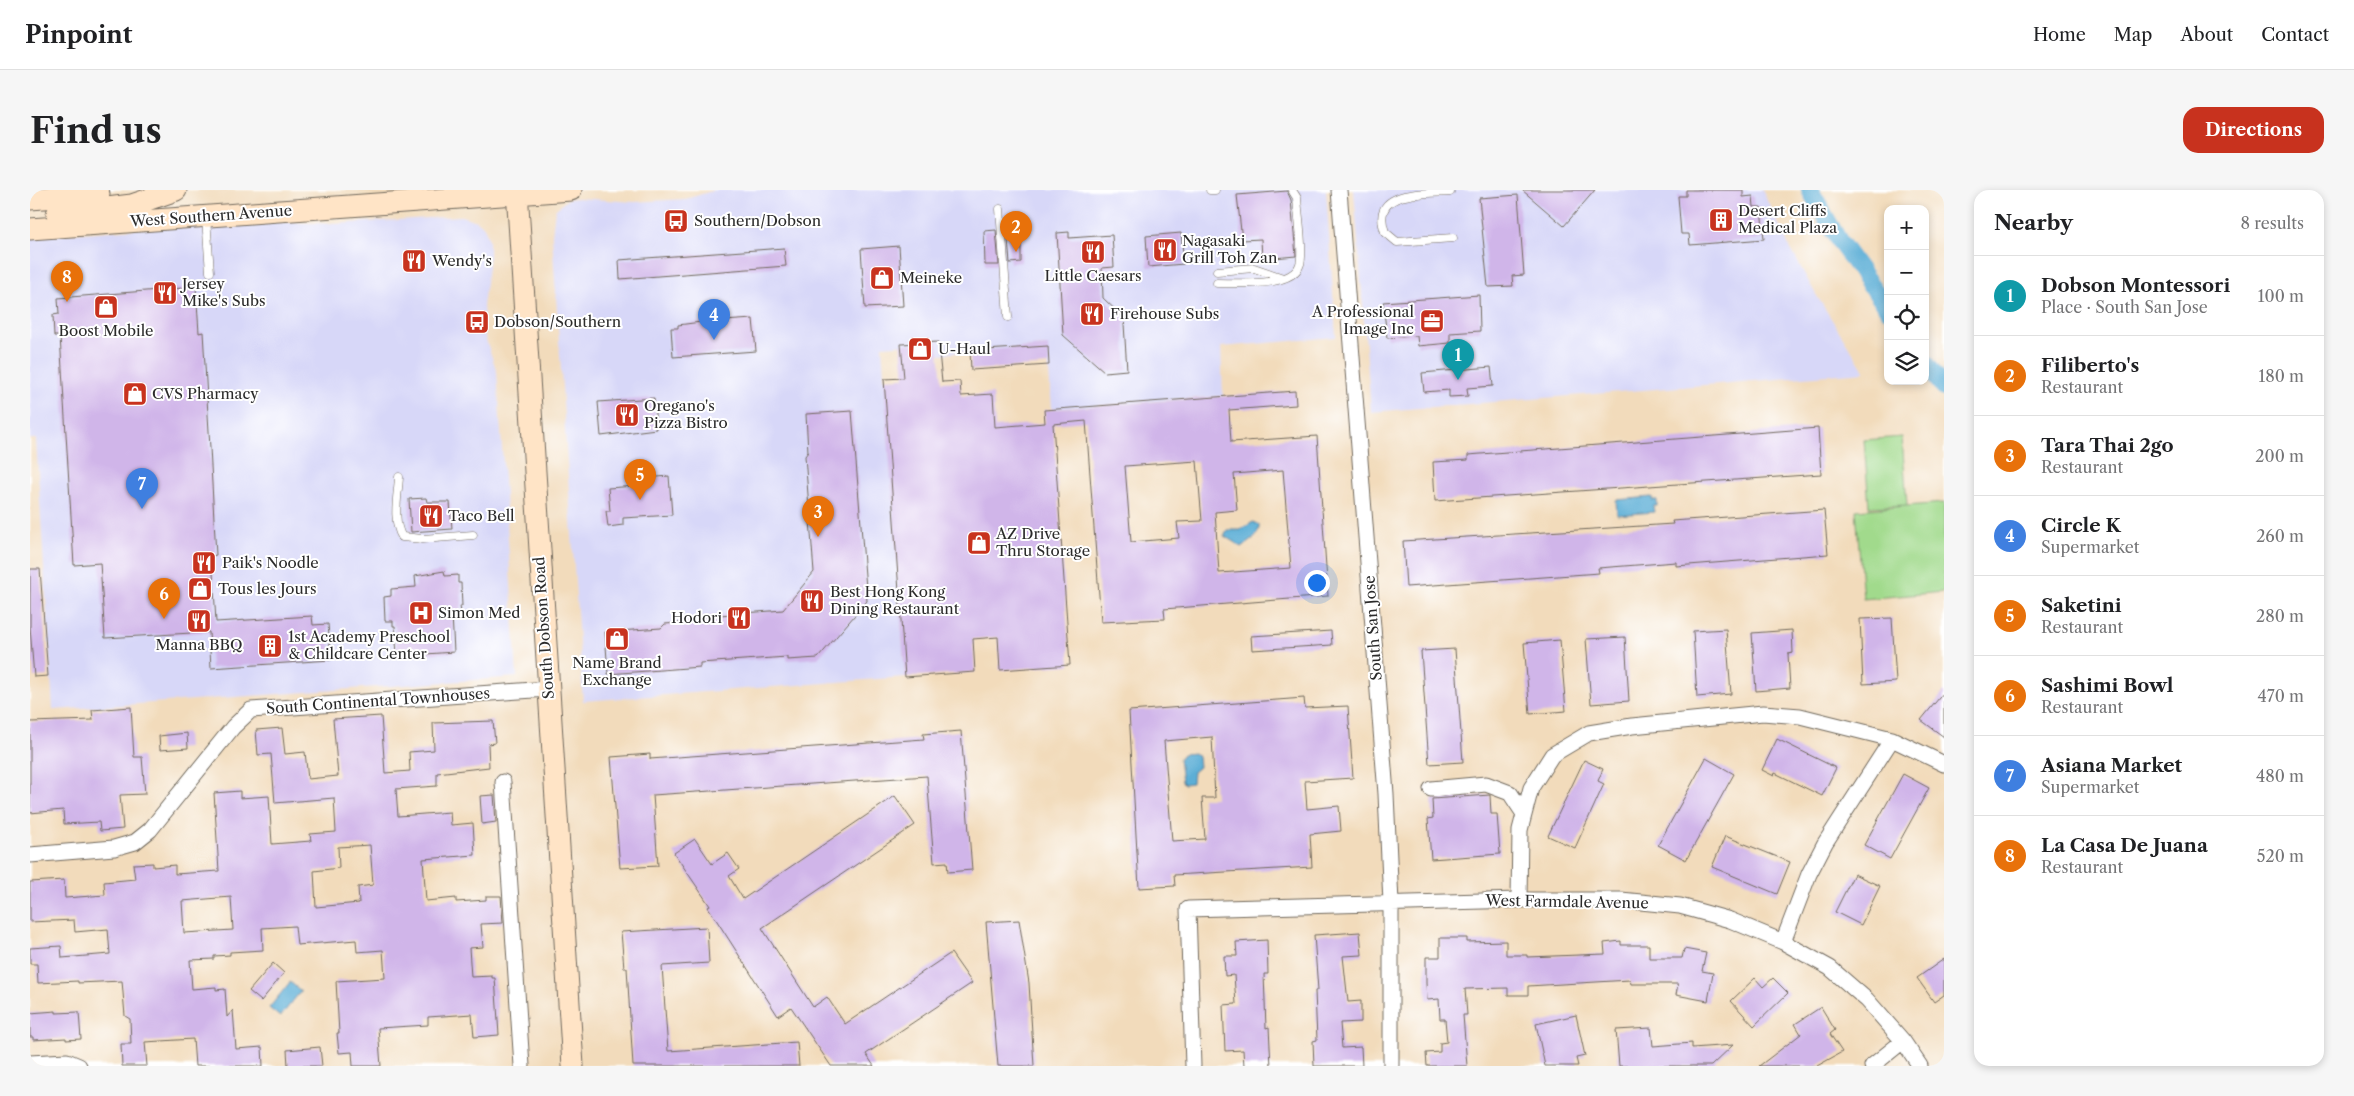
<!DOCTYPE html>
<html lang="en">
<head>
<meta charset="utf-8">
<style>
  body { margin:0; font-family:"Libre Caslon Text",serif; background:#f6f6f6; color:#202124 }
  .controls { position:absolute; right:15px; top:15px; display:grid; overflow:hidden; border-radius:10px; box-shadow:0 2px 8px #0003 }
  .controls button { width:45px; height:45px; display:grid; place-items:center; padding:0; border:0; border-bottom:1px solid #e0e0e0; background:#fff; color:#202124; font:25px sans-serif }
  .you { position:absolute; left:1286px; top:392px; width:18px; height:18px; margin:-12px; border:4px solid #fff; border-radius:50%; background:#1a73e8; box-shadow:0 0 0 8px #1a73e833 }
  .badge { display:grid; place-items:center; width:32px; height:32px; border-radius:50%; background:#c8321e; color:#fff; font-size:16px; font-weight:700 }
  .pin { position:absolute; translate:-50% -41px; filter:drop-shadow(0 1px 2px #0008) }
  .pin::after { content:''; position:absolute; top:26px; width:18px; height:15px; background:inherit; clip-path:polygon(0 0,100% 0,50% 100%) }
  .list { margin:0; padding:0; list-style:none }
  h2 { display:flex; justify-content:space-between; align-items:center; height:65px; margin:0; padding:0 20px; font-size:21px }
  h2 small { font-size:16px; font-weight:400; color:#757577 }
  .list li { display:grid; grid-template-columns:32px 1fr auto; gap:15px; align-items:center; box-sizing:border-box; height:80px; padding:0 20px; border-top:1px solid #e0e0e0 }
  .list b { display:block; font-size:19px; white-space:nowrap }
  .list p { margin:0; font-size:16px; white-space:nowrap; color:#757577 }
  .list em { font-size:16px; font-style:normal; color:#757577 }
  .icon { flex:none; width:28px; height:28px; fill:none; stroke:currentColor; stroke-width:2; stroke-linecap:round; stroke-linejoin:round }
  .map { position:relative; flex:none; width:1914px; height:876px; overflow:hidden; border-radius:15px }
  header { display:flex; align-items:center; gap:30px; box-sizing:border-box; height:70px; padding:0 25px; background:#fff; border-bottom:1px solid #e0e0e0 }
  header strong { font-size:24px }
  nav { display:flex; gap:28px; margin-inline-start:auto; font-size:18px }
  .intro { display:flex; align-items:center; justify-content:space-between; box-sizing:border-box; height:120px; padding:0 30px }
  h1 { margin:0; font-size:35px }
  .button { padding:12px 22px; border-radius:15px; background:#c8321e; color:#fff; font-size:18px; font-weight:700 }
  main { display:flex; gap:30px; padding:0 30px }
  aside { flex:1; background:#fff; border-radius:15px; box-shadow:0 2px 8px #0003 }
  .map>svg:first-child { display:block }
</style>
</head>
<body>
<header>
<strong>Pinpoint</strong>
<nav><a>Home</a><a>Map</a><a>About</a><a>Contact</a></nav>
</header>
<div class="intro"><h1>Find us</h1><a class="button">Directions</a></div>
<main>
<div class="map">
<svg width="1914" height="876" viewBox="0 0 1914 876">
  <rect width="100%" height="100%" fill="#fff"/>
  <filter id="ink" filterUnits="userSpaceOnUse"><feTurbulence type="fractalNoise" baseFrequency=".02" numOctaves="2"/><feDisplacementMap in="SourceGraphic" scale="10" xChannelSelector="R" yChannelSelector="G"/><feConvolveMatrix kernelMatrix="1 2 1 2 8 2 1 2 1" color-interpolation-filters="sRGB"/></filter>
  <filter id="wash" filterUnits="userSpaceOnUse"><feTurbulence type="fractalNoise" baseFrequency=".0096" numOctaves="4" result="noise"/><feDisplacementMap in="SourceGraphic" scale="20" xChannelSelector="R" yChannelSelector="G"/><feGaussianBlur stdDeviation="1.12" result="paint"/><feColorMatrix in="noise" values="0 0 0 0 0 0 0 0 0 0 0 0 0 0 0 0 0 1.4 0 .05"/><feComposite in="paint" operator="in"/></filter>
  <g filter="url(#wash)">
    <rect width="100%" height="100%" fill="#f2dbbb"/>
    <path fill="#d7d7f8" d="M685 0H1296L1306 147 1191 157 1193 206 1022 219 1017 156 909 164 908 152 852 156 875 487 553 511 522 45 525 20 538 9 549 8 604 12 656 9Z
      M1324 0H1732L1758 54 1785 103 1835 182 1341 222Z
      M431 26 447 31 454 37 459 50V69L453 116 455 147 467 182 487 487 23 520 6 249H0V47L216 31 305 34Z"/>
    <path fill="#a1da8c" stroke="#66825c" d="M1872 247 1877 315 1839 317 1834 250Z
      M1914 313V402L1833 409 1826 320Z"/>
    <path fill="#5baed6" stroke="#436c80" d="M1622 307V310H1627V316H1623L1624 322 1587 325 1586 310Z
      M1223 332 1229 335C1230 346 1220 351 1212 357L1194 346 1197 340H1210Z
      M1164 563 1168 566 1169 577 1163 582 1162 593 1154 594 1152 592 1149 569 1153 564Z
      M260 792 271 801 250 827 239 818Z"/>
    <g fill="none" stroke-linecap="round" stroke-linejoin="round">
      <path stroke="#5baed6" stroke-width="18" d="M1780 0 1809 51 1858 119
        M1895 172 1914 198"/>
    </g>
    <g id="blocks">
      <path fill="#d0b5e9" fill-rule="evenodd" d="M1492 0H1565L1534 36Z
        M1656 0H1713V7L1723 6 1724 17H1731L1734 49 1660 55 1659 44H1651L1648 6H1656Z
        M1257 1 1261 10 1266 66 1232 69 1231 49 1212 50 1207 5Z
        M1488 5 1494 85 1482 86 1483 96 1458 97 1449 8Z
        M991 36V72L980 73 977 37Z
        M966 40 969 75H955L954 41Z
        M1039 42V48L1082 45 1084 77 1072 78 1073 108 1097 131 1094 134 1097 180 1075 182 1033 145 1027 43Z
        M1151 43 1154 74 1118 77 1116 46Z
        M869 56 873 116 835 118 831 59Z
        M754 58 756 76 590 89 589 70Z
        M166 97 169 143 173 142 180 258 186 365 182 366 186 432 282 426 283 435 298 434 301 470 181 478 179 442 75 448 70 373 44 375 30 146H24L23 125 29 124 28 108Z
        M1449 105 1450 141 1420 143V153L1388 156 1387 146 1357 148 1353 112Z
        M694 129V131L723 129 726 161 643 167 641 138H648V135Z
        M908 152 912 192 930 191 931 206 963 204 965 237 1015 233 1014 220 1265 201 1266 215 1199 220 1201 252 1287 246 1298 406 1134 419 1135 429 1071 432 1056 231 1023 234 1040 475 970 480 968 447 943 449 945 482 875 487 854 189 874 188 871 154ZM1167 271 1172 331 1147 332 1149 348 1101 352 1095 276ZM1253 280 1261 378 1189 383 1185 322 1207 320 1204 284Z
        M1018 156 1019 175 941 180 940 161Z
        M1461 177 1463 196 1437 198 1438 206 1419 207V200L1394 202 1392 183Z
        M624 208 626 239 571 246 568 212Z
        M822 221 837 411 788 468 757 470V467L670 473V477L578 484 575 442 631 438 635 434 661 432 664 427 753 420 784 382 775 266 778 262 776 224Z
        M1788 238 1791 284 1405 311 1403 272 1438 270V265Z
        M639 286 642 325 593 328V335L578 337 576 321H580L578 298 606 296 605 289Z
        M396 308 397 312H420L422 339 381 342 379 309Z
        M1794 320 1798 364 1646 376V372L1568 378 1569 383 1376 397 1373 351 1643 334 1642 331Z
        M0 379H10L18 486 4 487 0 437Z
        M414 381 415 386 428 385V393H431L432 416H430L431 423 422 424 424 462 367 466 365 436H363V431H355L354 407 361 406V399L386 397 385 386Z
        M1862 428 1866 492 1833 494 1830 429Z
        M1696 439 1701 504 1667 507 1663 441Z
        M1762 440 1763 463 1758 464 1760 498 1726 501 1722 443Z
        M1301 441 1302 455 1222 460 1221 446Z
        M1595 447 1599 511 1561 514 1556 449Z
        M1530 450 1536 521 1500 524 1494 453Z
        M1425 459 1433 572 1399 574 1391 461Z
        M1914 502V547L1891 530Z
        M1274 508 1275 518 1318 516 1323 588 1275 591 1277 619 1309 616 1311 641 1280 644 1282 677 1144 685 1145 696 1109 698 1099 521ZM1182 547 1185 608H1172L1175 649 1142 651 1134 551Z
        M101 517 104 567H112L115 604 90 605 93 639 70 641 69 632 34 634 33 620 0 623V532L63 530 62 520Z
        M351 526 355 583 380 581 379 562 404 560 403 533 463 531 465 553 458 554 459 577 407 583V596L366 599 368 626 420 622 421 635 443 633 445 665 393 669 396 711 426 708V712L456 710V706H471L473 733 451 734 453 757 439 758 441 787 462 786V788H465L469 845 444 847 442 824 398 827V835L348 838 351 876H323L322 862 309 863 307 843H309L306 791 355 788 353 760 327 762 326 750 267 755 265 736 232 738 233 760 200 762V765L184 766V769L160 770 162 799 186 797V800L195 799 197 827 203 820 206 859 232 857 233 876H165L163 849 115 852 117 876H92L91 854H101L100 829 95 826 92 791 48 793V791L8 793 7 774H0V758L31 756 32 768 80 764 78 739 45 742 44 730 0 732V692L34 690 35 708 75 705 74 692 105 689 103 674 123 673V677L145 675V684L189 681 184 603 210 601V608L239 606 242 654 281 651 280 644 306 642 304 608 245 613 241 564 228 565 226 540 252 538 255 564 275 562 278 589 308 586 303 529ZM340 655 343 695 328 697 329 713 286 717 284 681 309 678 308 657ZM201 707 203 740 154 743 152 711Z
        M931 541 942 680 918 682 917 672 904 673 897 586 623 605 628 676 590 678 581 567 620 564V569L894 549 893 544Z
        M157 543 158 558 130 560 129 546Z
        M1747 549 1806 578 1792 606 1745 583 1744 586 1732 580Z
        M1676 568 1704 584 1656 670 1628 655Z
        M1554 570 1573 579 1568 591 1574 594 1545 658 1518 646Z
        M1873 584 1899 598 1860 669 1834 655Z
        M464 605 466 632 452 634 450 606Z
        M1460 605 1461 624H1467L1470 664 1401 669 1398 629 1403 628 1402 609Z
        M865 606 885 635 732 738 783 817 797 807 815 834 921 763 942 793 836 864 844 876H801L761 817 748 826 678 717 680 716 644 663 665 649 682 674 698 663 709 679 699 686 713 709Z
        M1695 646 1760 672 1747 704 1682 677Z
        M1824 684 1850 696 1831 735 1805 722Z
        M989 730 999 793 1004 876H968L956 732Z
        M677 737 679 773 632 776 638 861 767 852 769 876H603L597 778H594L591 742Z
        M1330 742 1332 765 1313 766 1318 812 1331 811V832L1310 833 1312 858 1331 857 1332 876H1284L1283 851 1287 850 1285 801 1288 800 1284 745Z
        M1410 748H1437V752L1476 751V765H1497V767L1575 764 1574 753 1591 751V755H1619V768H1652L1654 759 1676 763 1672 781 1683 783 1678 811 1646 805 1648 794H1601L1600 790 1498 796V805H1478V798L1435 799 1437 825H1433L1437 876H1397L1396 863 1410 862V853L1417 852 1415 829H1410L1409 809 1397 810 1396 793V767H1410Z
        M1237 750 1238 784H1234L1236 838 1239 837 1241 876H1214L1213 860 1195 861 1193 815 1206 814 1204 785 1195 786 1194 766H1207L1206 752Z
        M1914 769V805L1904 812 1887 788Z
        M243 773 254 783 231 811 219 801Z
        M1725 788 1733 797 1743 788 1758 803 1724 836 1701 811Z
        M1791 817 1805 840 1800 844 1812 862 1787 876H1729L1771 844 1765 834Z
        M26 821V823L49 822 51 849 36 850V848L3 850V847H0V823Z
        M1546 825 1555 866 1546 868 1548 876H1515L1506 834Z
        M1621 838 1623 856 1662 853V858L1703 855 1681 876H1589L1586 840Z
        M290 857 292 876H258L257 860Z"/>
    </g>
  </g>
  <g filter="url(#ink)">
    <use href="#blocks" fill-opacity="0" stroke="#71695d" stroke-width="1"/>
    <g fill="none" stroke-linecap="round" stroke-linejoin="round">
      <defs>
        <path id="service" d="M1180 0H1185
          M1420 2C1391 4 1340 0 1355 42L1367 52 1423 48
          M970 19 978 127
          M176 28 180 82
          M1187 81 1224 78 1253 88
          M1187 93C1207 93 1263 98 1270 74 1274 61 1268 24 1267 8L1262 0
          M369 287C368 305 362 331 372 347L393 349 443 345"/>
        <path id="minor" d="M1309 0 1356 604 1361 713V876
          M473 592 492 876
          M1401 599 1456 594 1480 603 1494 624
          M0 665 84 658 105 652 120 640 203 537 221 520 518 499
          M1489 710 1490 640 1501 598 1522 565 1559 543 1602 536 1733 523 1770 526 1862 549 1914 574
          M1753 752 1779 684 1795 653 1862 549
          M0 873 37 871 49 876
          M1163 876 1158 719 1489 710H1591L1650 716 1700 730 1753 752 1800 778 1837 810 1873 851 1890 876
          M1842 876 1873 851"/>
        <path id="secondary" d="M487 0 543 876
          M0 9 69 4
          M27 24 102 15 146 0
          M0 39 541 0"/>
      </defs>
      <use href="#service" stroke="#71695d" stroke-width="9"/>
      <use href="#minor" stroke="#71695d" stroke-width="17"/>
      <use href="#secondary" stroke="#71695d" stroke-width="23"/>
      <use href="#service" stroke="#fff" stroke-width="8"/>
      <use href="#minor" stroke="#fff" stroke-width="15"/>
      <use href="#secondary" stroke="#ffe4c6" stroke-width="21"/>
    </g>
  </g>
  <defs>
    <symbol id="building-square" viewBox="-11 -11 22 22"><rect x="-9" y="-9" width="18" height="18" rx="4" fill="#c8321e" stroke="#fff"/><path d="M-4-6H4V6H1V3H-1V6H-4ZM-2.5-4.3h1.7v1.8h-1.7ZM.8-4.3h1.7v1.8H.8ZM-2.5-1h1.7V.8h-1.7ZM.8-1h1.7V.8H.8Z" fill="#fff"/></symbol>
    <symbol id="bus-square" viewBox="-11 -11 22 22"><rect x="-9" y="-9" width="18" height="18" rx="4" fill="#c8321e" stroke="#fff"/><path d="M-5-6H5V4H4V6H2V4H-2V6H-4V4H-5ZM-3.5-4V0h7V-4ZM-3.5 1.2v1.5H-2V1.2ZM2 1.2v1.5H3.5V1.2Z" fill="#fff"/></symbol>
    <symbol id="restaurant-square" viewBox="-11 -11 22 22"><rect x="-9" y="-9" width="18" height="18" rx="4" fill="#c8321e" stroke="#fff"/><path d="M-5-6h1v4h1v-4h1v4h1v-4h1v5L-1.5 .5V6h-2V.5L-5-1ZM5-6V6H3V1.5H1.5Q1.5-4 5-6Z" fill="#fff"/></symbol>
    <symbol id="shop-square" viewBox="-11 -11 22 22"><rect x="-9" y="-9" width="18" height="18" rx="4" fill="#c8321e" stroke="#fff"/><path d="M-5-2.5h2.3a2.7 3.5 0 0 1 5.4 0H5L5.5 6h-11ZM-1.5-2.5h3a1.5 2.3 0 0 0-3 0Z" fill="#fff"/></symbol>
    <symbol id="office-square" viewBox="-11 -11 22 22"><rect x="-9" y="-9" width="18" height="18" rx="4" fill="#c8321e" stroke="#fff"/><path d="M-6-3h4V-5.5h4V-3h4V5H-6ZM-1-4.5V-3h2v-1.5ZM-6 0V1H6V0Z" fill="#fff"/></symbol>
    <symbol id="hospital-square" viewBox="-11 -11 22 22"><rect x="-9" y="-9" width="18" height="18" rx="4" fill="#c8321e" stroke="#fff"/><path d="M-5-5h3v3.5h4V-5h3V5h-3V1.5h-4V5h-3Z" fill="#fff"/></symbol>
  </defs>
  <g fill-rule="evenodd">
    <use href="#building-square" x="1677" y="16" width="28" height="28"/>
    <use href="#bus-square" x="632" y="17" width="28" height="28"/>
    <use href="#restaurant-square" x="1121" y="46" width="28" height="28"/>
    <use href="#restaurant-square" x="1049" y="48" width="28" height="28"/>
    <use href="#restaurant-square" x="370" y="57" width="28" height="28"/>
    <use href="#shop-square" x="838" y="74" width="28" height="28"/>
    <use href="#restaurant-square" x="121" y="89" width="28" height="28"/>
    <use href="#shop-square" x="62" y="103" width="28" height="28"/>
    <use href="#restaurant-square" x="1048" y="110" width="28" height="28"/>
    <use href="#office-square" x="1388" y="117" width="28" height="28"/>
    <use href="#bus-square" x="433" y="118" width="28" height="28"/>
    <use href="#shop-square" x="876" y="145" width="28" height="28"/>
    <use href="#shop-square" x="91" y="190" width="28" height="28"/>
    <use href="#restaurant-square" x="583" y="211" width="28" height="28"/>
    <use href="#restaurant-square" x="387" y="312" width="28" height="28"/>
    <use href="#shop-square" x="935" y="339" width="28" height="28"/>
    <use href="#restaurant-square" x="160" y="359" width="28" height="28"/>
    <use href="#shop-square" x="156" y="385" width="28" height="28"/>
    <use href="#restaurant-square" x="768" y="397" width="28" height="28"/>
    <use href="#hospital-square" x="377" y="409" width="28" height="28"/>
    <use href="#restaurant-square" x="695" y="414" width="28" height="28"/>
    <use href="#restaurant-square" x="155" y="417" width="28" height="28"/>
    <use href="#shop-square" x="573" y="435" width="28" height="28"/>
    <use href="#building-square" x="226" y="442" width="28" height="28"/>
  </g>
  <g text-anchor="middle" stroke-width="4" stroke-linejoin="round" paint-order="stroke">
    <g font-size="15" fill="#2b2b2b" stroke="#fff" text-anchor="start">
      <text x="1708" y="26">Desert Cliffs<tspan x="1708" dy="17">Medical Plaza</tspan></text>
      <text x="664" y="36">Southern/Dobson</text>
      <text x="1152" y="56">Nagasaki<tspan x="1152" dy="17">Grill Toh Zan</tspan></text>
      <text x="402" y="76">Wendy's</text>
      <text x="1063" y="91" text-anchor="middle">Little Caesars</text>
      <text x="870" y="93">Meineke</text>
      <text x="152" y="99">Jersey<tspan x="152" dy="17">Mike's Subs</tspan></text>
      <text x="1384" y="127" text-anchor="end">A Professional<tspan x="1384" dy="17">Image Inc</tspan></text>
      <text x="1080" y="129">Firehouse Subs</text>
      <text x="464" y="137">Dobson/Southern</text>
      <text x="76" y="146" text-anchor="middle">Boost Mobile</text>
      <text x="908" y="164">U-Haul</text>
      <text x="122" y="209">CVS Pharmacy</text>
      <text x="614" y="221">Oregano's<tspan x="614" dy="17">Pizza Bistro</tspan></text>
      <text x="418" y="331">Taco Bell</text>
      <text x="966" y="349">AZ Drive<tspan x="966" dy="17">Thru Storage</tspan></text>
      <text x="192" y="378">Paik's Noodle</text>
      <text x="188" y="404">Tous les Jours</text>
      <text x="800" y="407">Best Hong Kong<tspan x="800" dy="17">Dining Restaurant</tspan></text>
      <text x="408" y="428">Simon Med</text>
      <text x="692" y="433" text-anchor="end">Hodori</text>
      <text x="258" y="452">1st Academy Preschool<tspan x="258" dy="17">&amp; Childcare Center</tspan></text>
      <text x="169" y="460" text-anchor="middle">Manna BBQ</text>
      <text x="587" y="478" text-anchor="middle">Name Brand<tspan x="587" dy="17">Exchange</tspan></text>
    </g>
    <g font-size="15" fill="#2b2b2b" stroke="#fff">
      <text transform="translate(181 26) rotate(-4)" y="5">West Southern Avenue</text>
      <text transform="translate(514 438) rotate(-94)" y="5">South Dobson Road</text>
      <text transform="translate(1343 438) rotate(-94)" y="5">South San Jose</text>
      <text transform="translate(348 511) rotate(-4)" y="5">South Continental Townhouses</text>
      <text transform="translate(1537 712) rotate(1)" y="5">West Farmdale Avenue</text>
    </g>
  </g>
</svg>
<div class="controls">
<button>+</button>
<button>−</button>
<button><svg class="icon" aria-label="locate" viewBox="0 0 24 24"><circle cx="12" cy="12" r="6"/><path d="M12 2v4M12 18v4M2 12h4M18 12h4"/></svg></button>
<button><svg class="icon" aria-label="layers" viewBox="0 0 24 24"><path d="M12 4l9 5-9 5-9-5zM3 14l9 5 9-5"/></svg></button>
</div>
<div class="you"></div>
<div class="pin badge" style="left:1428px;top:190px;background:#0f9aa8">1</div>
<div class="pin badge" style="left:986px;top:62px;background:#e8710a">2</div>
<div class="pin badge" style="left:788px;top:347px;background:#e8710a">3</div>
<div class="pin badge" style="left:684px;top:150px;background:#3f7fe0">4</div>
<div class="pin badge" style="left:610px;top:310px;background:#e8710a">5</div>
<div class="pin badge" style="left:134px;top:429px;background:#e8710a">6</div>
<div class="pin badge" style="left:112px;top:319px;background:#3f7fe0">7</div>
<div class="pin badge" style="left:37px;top:112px;background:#e8710a">8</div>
</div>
<aside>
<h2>Nearby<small>8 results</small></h2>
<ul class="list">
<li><span class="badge" style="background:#0f9aa8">1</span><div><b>Dobson Montessori</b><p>Place · South San Jose</p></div><em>100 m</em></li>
<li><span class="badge" style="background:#e8710a">2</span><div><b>Filiberto's</b><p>Restaurant</p></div><em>180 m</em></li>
<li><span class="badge" style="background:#e8710a">3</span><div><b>Tara Thai 2go</b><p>Restaurant</p></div><em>200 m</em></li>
<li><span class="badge" style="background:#3f7fe0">4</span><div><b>Circle K</b><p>Supermarket</p></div><em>260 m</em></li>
<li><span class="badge" style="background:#e8710a">5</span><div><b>Saketini</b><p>Restaurant</p></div><em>280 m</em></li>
<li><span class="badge" style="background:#e8710a">6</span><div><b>Sashimi Bowl</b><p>Restaurant</p></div><em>470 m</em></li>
<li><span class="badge" style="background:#3f7fe0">7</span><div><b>Asiana Market</b><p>Supermarket</p></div><em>480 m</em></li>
<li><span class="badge" style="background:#e8710a">8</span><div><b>La Casa De Juana</b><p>Restaurant</p></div><em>520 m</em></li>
</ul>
</aside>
</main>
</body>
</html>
